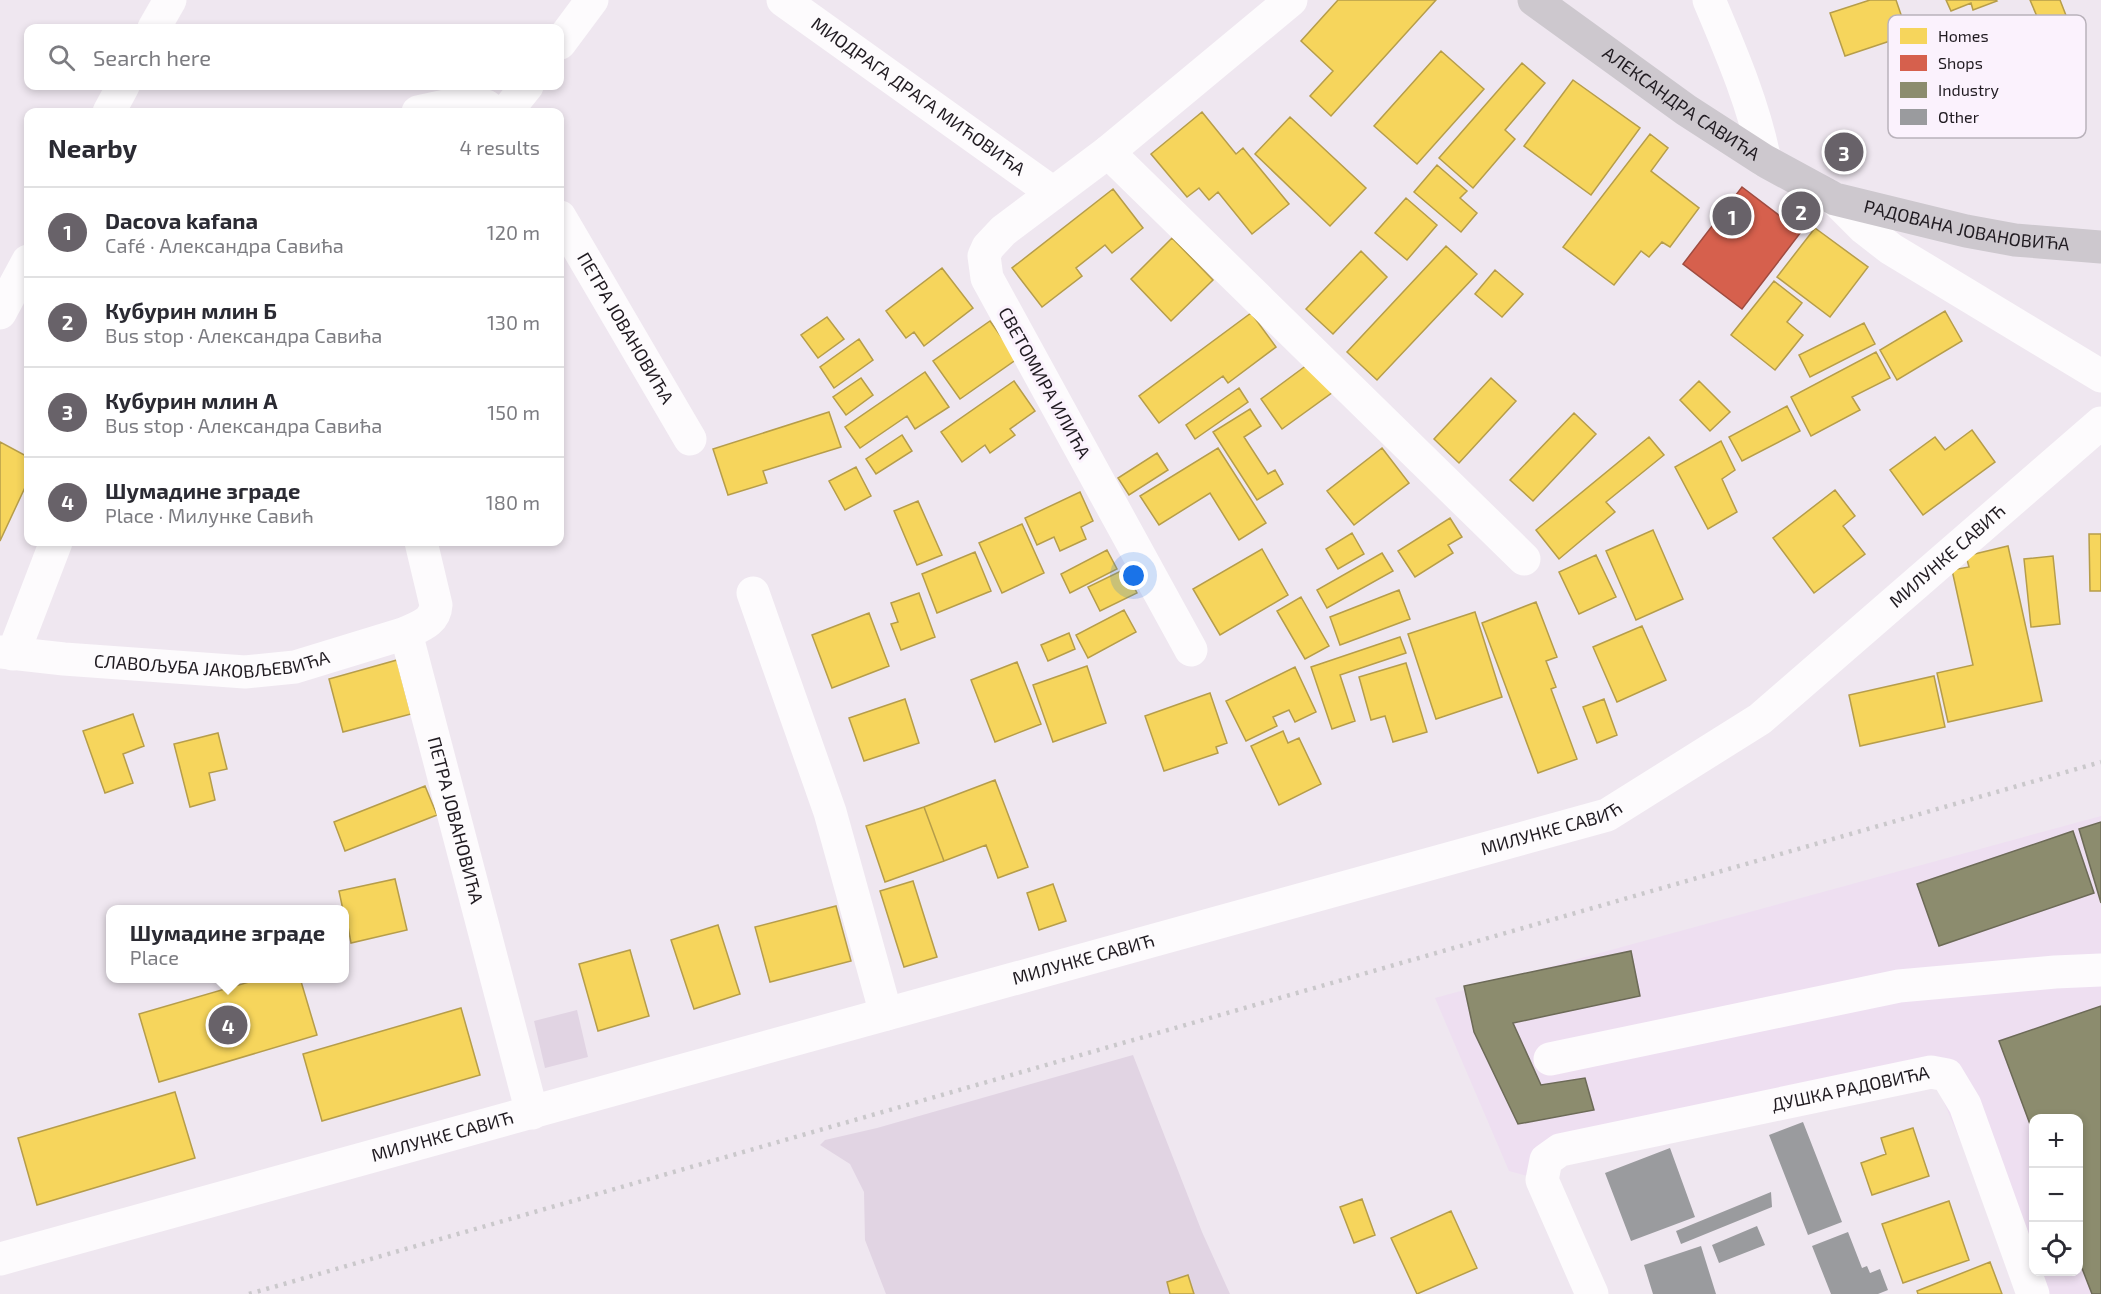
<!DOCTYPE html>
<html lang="en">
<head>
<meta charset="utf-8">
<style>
  body { margin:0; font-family:"Exo 2",sans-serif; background:#f2f2f3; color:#2b2b33 }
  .controls { position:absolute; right:18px; bottom:18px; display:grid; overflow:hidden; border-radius:12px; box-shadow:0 3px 9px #0003 }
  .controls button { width:54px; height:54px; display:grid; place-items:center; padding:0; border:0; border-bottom:2px solid #e1e1e2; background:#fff; color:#2b2b33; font:30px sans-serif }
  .you { position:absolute; left:1134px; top:576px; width:21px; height:21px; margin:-15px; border:4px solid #fff; border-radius:50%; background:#1a73e8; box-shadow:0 0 0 9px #1a73e833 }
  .badge { display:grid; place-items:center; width:39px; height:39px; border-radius:50%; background:#686269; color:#fff; font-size:20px; font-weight:700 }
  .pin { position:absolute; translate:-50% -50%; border:3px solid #fff; box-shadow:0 2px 6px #0006 }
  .popup { position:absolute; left:106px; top:905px; width:243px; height:78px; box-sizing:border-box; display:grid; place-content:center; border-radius:12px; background:#fff; filter:drop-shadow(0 2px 4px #0005); font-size:20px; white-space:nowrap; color:#7c7c81 }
  .popup b { font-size:22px; color:#2b2b33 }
  .popup::after { content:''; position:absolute; left:50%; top:100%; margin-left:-12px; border:12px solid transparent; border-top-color:#fff }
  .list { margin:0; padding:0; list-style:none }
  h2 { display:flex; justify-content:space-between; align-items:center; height:78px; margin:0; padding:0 24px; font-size:26px }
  h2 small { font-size:20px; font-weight:400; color:#7c7c81 }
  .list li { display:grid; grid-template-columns:39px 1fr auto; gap:18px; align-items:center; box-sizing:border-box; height:90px; padding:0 24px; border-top:2px solid #e1e1e2 }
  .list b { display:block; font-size:22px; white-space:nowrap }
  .list p { margin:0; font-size:20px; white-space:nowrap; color:#7c7c81 }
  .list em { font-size:20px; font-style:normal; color:#7c7c81 }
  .icon { flex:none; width:33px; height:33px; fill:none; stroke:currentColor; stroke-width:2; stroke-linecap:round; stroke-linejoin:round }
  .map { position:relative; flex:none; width:2101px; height:1294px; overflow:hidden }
  .search { position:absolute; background:#fff; box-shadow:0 3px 9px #0003; left:24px; top:24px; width:540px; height:66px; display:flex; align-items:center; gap:15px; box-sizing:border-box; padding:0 21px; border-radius:12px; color:#7c7c81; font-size:22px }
  .panel { position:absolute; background:#fff; box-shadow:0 3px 9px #0003; left:24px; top:108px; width:540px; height:438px; border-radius:12px }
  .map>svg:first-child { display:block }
</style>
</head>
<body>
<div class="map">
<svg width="2101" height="1294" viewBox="0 0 2101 1294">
  <rect width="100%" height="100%" fill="#efe7f0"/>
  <path fill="#eedff1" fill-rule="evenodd" d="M2101 816V1294H2026L1931 1072 1560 1150 1542 1180 1509 1171 1435 998ZM2034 1118H2078V1272H2034Z"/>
  <path fill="#e1d4e3" d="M577 1010 588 1057 545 1068 534 1021Z
    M1133 1055 1202 1232 1230 1294H886L865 1240 864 1192 850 1164 820 1145 825 1140 877 1128Z"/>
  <path fill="#f6d55c" stroke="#b69d4a" stroke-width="1.5" d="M1338 0H1436L1331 116 1310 96 1333 71 1301 41Z
    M1870 0H1896L1908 35 1845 56 1830 13Z
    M1946 0H1996L1997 1 1973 10 1971 3 1951 11Z
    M2030 0H2060L2069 23 2044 33Z
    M1441 51 1484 89 1417 164 1374 126Z
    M2072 59 2081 92 2048 101 2039 69Z
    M1522 63 1545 83 1505 130 1515 139 1473 188 1439 158Z
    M1573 80 1640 128 1591 195 1524 146Z
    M1202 112 1236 154 1243 148 1289 204 1252 234 1218 192 1209 200 1199 188 1187 197 1151 154Z
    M1290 117 1366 188 1330 226 1255 154Z
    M1650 134 1668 148 1651 171 1699 208 1670 247 1662 242 1649 257 1641 251 1614 285 1563 247Z
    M1437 165 1467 191 1460 198 1477 213 1461 232 1414 192Z
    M1113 189 1143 228 1112 253 1105 245 1076 268 1082 276 1042 307 1012 268Z
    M1406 198 1437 225 1407 260 1375 233Z
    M1815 228 1868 267 1830 317 1777 277Z
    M1172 238 1213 280 1171 321 1131 279Z
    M1446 246 1477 274 1377 380 1347 352Z
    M1361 251 1387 277 1333 334 1306 309Z
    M942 268 973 308 924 346 914 332 906 338 886 311Z
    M1495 270 1523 294 1502 317 1475 294Z
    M1774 281 1802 303 1787 322 1803 335 1775 370 1731 335Z
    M1945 311 1962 341 1897 380 1880 350Z
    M1251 313 1276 347 1228 383 1223 376 1159 423 1139 396Z
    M827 317 844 339 818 358 801 335Z
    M990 321 1017 359 960 399 933 361Z
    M1864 323 1875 344 1810 377 1799 355Z
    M859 339 873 360 834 388 820 367Z
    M1876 352 1890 378 1852 397 1860 410 1811 436 1791 397Z
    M1311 362 1333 392 1282 429 1261 399Z
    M925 372 949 407 915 429 907 416 860 448 845 427Z
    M861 378 873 395 846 415 833 397Z
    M1491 378 1516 401 1459 463 1434 439Z
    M1014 381 1035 411 1010 429 1015 435 990 453 985 445 962 462 941 432Z
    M1699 381 1730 412 1710 431 1680 400Z
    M1239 388 1248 402 1195 439 1186 425Z
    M1787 406 1800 431 1742 461 1729 437Z
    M1250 409 1261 426 1244 437 1268 474 1275 470 1283 484 1257 500 1213 432Z
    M829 412 841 447 763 471 767 483 728 495 713 449Z
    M1574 413 1596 434 1533 501 1510 480Z
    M1972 430 1995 462 1923 515 1890 470 1935 437 1945 450Z
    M902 435 912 451 876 474 866 459Z
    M1649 437 1664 455 1606 502 1615 512 1559 559 1536 530Z
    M1721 441 1735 470 1722 479 1737 512 1708 529 1675 467Z
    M0 442 28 457V481L0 541Z
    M1218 448 1266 523 1239 540 1210 493 1159 525 1140 496Z
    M1382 448 1409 483 1354 525 1327 491Z
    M1157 453 1168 470 1129 495 1118 478Z
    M856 467 871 496 845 510 829 481Z
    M1835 490 1855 516 1843 526 1865 554 1814 593 1773 538Z
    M1080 492 1093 521 1081 527 1086 539 1060 551 1054 537 1037 545 1025 518Z
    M918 501 942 555 917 565 894 511Z
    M1450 518 1462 537 1448 545 1453 553 1415 577 1398 551Z
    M1022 524 1044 573 1002 593 979 543Z
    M1653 530 1683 599 1636 620 1606 551Z
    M1352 533 1364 554 1338 569 1326 549Z
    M2089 534H2101V591H2090Z
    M2008 546 2042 701 1948 722 1937 673 1973 665 1952 570 1969 567 1966 556Z
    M1262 549 1288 595 1220 635 1193 589Z
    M1107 550 1117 569 1070 593 1061 574Z
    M975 552 991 591 937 613 922 574Z
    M1382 553 1393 571 1327 608 1317 590Z
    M1596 555 1616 597 1579 614 1559 572Z
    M2053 556 2060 624 2031 627 2024 559Z
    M1125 569 1137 593 1100 611 1088 587Z
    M1399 590 1410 619 1340 645 1330 617Z
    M919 593 935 637 901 650 891 624 898 622 891 603Z
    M1301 597 1329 646 1305 659 1277 611Z
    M1536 602 1557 657 1546 661 1556 687 1551 689 1577 759 1538 773 1482 623Z
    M1124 610 1136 632 1088 658 1076 635Z
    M1475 612 1502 697 1436 719 1408 634Z
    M869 613 889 666 832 688 812 635Z
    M1642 626 1666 680 1617 702 1593 647Z
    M1069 633 1075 649 1048 661 1041 645Z
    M1400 637 1406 653 1340 675 1355 721 1332 729 1311 667Z
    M397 660 411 714 343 732 329 679Z
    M1017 662 1041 724 995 742 971 680Z
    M1406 663 1427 732 1393 742 1385 716 1371 720 1359 677Z
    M1087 666 1106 723 1053 742 1033 685Z
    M1295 667 1316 712 1295 722 1289 710 1273 717 1277 726 1246 741 1226 701Z
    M1934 676 1945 727 1860 746 1849 695Z
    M1210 693 1227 743 1216 747 1218 753 1164 771 1145 716Z
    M905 699 919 743 864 761 849 718Z
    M1604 699 1617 735 1597 743 1583 707Z
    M133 714 144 746 123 754 133 783 105 793 83 731Z
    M1283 731 1288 743 1299 738 1321 784 1279 805 1251 746Z
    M218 733 227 769 209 773 215 800 190 807 174 744Z
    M995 780 1028 867 998 878 986 845 944 861 924 807Z
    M425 786 437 815 345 851 334 822Z
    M924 807 944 861 885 882 866 826Z
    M395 879 407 930 351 943 345 910H343L339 891Z
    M913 881 937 957 904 967 880 891Z
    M1053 884 1066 921 1039 930 1027 893Z
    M836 906 851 961 770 982 755 927Z
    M718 925 740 994 694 1009 671 940Z
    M630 950 649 1016 598 1031 579 964Z
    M263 978H300L317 1035 159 1082 139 1014Z
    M461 1008 480 1075 322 1121 303 1054Z
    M175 1092 195 1158 37 1205 18 1138Z
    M1913 1128 1929 1176 1872 1195 1861 1163 1886 1154 1881 1138Z
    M1362 1199 1375 1235 1354 1243 1340 1207Z
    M1949 1201 1969 1260 1903 1283 1882 1224Z
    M1451 1211 1477 1268 1417 1294 1391 1238Z
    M1990 1262 2002 1294H1918L1917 1291Z
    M1188 1275 1194 1294H1170L1167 1282Z"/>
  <path fill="#d6604d" stroke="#9f4b40" stroke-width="1.5" d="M1742 187 1801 232 1742 309 1683 264Z"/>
  <path fill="#8c8c6e" stroke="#6c6a57" stroke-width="1.5" d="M2101 822V903L2079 829Z
    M2073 831 2094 893 1939 946 1917 884Z
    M1631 951 1640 996 1513 1023 1541 1085 1585 1078 1594 1110 1518 1124 1474 1032 1464 986Z
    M2101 1006V1294H2092L2078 1258V1118H2034V1135L1999 1041Z"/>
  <path fill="#9a9b9e" d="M1803 1122 1842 1222 1808 1235 1769 1135Z
    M1670 1148 1695 1217 1631 1241 1605 1173Z
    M1771 1192 1772 1207 1681 1244 1676 1231Z
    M1757 1226 1765 1245 1719 1263 1712 1245Z
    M1848 1232 1862 1268 1867 1266 1870 1273 1880 1269 1888 1290 1878 1294H1831L1812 1246Z
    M1701 1246 1716 1294H1653L1644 1265Z"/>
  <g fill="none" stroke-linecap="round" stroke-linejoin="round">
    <g stroke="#fdfbfd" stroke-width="33">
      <path id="s1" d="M783 0 1053 193"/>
      <path d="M1709 0C1731 52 1754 105 1765 161"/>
      <path d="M154 28 170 0"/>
      <path d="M560 43 592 0"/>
      <path d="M109 112 123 86"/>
      <path d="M418 112 469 101 486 106 494 112"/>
      <path d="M506 112 527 86"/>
      <path d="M1108 152 1524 559"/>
      <path d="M1835 199 1864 228 1891 249 2101 376"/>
      <path id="s2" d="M560 217 690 439"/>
      <path d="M0 313 28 261"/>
      <path id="s3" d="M421 542 436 605C435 622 420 626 406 633L532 1113"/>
      <path d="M753 593 830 812 886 1014"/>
      <path d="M1191 650 987 278 984 256 988 247 1003 231 1108 152 1291 0"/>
      <path id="s4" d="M0 652 64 659 245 672 295 667 406 633"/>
      <path d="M13 654 56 542"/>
      <path d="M1550 1059 1899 986 2055 972 2101 970"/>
      <path id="s5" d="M0 1259 1607 815 1760 719 2101 423"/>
      <path id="s6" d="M1592 1294 1542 1180 1546 1160 1560 1150 1931 1072 1947 1075 1965 1105 2033 1294"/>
    </g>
    <path stroke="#cdc8ce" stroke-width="33" id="s7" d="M1534 0 1686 110 1765 161 1835 199 1966 231 2015 240 2101 247"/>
    <path stroke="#cac8cb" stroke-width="4.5" stroke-dasharray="3 6" stroke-linecap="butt" d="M249 1294 2101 762"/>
  </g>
  <g text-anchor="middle" stroke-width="6" stroke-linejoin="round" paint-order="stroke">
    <g font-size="18" fill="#201b21" stroke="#fbf2fd">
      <text dy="6" stroke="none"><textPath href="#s1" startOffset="166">МИОДРАГА ДРАГА МИЋОВИЋА</textPath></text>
      <text dy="6" stroke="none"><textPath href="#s7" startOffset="180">АЛЕКСАНДРА САВИЋА</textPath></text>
      <text dy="6" stroke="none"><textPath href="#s7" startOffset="496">РАДОВАНА ЈОВАНОВИЋА</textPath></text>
      <text dy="6" stroke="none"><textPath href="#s2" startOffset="129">ПЕТРА ЈОВАНОВИЋА</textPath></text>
      <text transform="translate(1044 383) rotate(61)" y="6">СВЕТОМИРА ИЛИЋА</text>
      <text dy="6" stroke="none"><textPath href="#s5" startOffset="2096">МИЛУНКЕ САВИЋ</textPath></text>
      <text dy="6" stroke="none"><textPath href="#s4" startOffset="213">СЛАВОЉУБА ЈАКОВЉЕВИЋА</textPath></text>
      <text dy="6" stroke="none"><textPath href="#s3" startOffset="302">ПЕТРА ЈОВАНОВИЋА</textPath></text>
      <text dy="6" stroke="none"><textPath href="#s5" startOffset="1610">МИЛУНКЕ САВИЋ</textPath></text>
      <text dy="6" stroke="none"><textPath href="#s5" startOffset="1124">МИЛУНКЕ САВИЋ</textPath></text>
      <text dy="6" stroke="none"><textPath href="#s6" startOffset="459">ДУШКА РАДОВИЋА</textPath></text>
      <text dy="6" stroke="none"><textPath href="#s5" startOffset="459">МИЛУНКЕ САВИЋ</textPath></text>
    </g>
  </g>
  <rect x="1888" y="15" width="198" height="123" rx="9" fill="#fbf2fd" stroke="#b9b2bb" stroke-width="1.5"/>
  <rect x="1900" y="28" width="27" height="16" fill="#f6d55c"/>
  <rect x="1900" y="55" width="27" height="16" fill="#d6604d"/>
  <rect x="1900" y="82" width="27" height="16" fill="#8c8c6e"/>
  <rect x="1900" y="109" width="27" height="16" fill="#9a9b9e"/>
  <g font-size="16" fill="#201b21">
    <text x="1938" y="42">Homes</text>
    <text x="1938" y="69">Shops</text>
    <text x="1938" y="96">Industry</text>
    <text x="1938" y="123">Other</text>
  </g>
</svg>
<div class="controls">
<button>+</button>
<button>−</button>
<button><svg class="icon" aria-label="locate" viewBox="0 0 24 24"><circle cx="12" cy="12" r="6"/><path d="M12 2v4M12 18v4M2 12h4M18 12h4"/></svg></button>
</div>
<div class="you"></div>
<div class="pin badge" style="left:1732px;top:216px">1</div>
<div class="pin badge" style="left:1801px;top:211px">2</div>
<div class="pin badge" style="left:1844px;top:152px">3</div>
<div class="pin badge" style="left:228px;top:1025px">4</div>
<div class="popup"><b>Шумадине зграде</b>Place</div>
<div class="search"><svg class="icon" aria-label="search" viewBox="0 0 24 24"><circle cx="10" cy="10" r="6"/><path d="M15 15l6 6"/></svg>Search here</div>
<section class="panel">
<h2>Nearby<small>4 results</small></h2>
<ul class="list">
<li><span class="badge">1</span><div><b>Dacova kafana</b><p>Café · Александра Савића</p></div><em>120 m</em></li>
<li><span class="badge">2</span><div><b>Кубурин млин Б</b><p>Bus stop · Александра Савића</p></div><em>130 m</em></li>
<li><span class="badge">3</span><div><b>Кубурин млин А</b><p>Bus stop · Александра Савића</p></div><em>150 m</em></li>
<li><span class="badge">4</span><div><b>Шумадине зграде</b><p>Place · Милунке Савић</p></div><em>180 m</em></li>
</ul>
</section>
</div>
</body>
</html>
